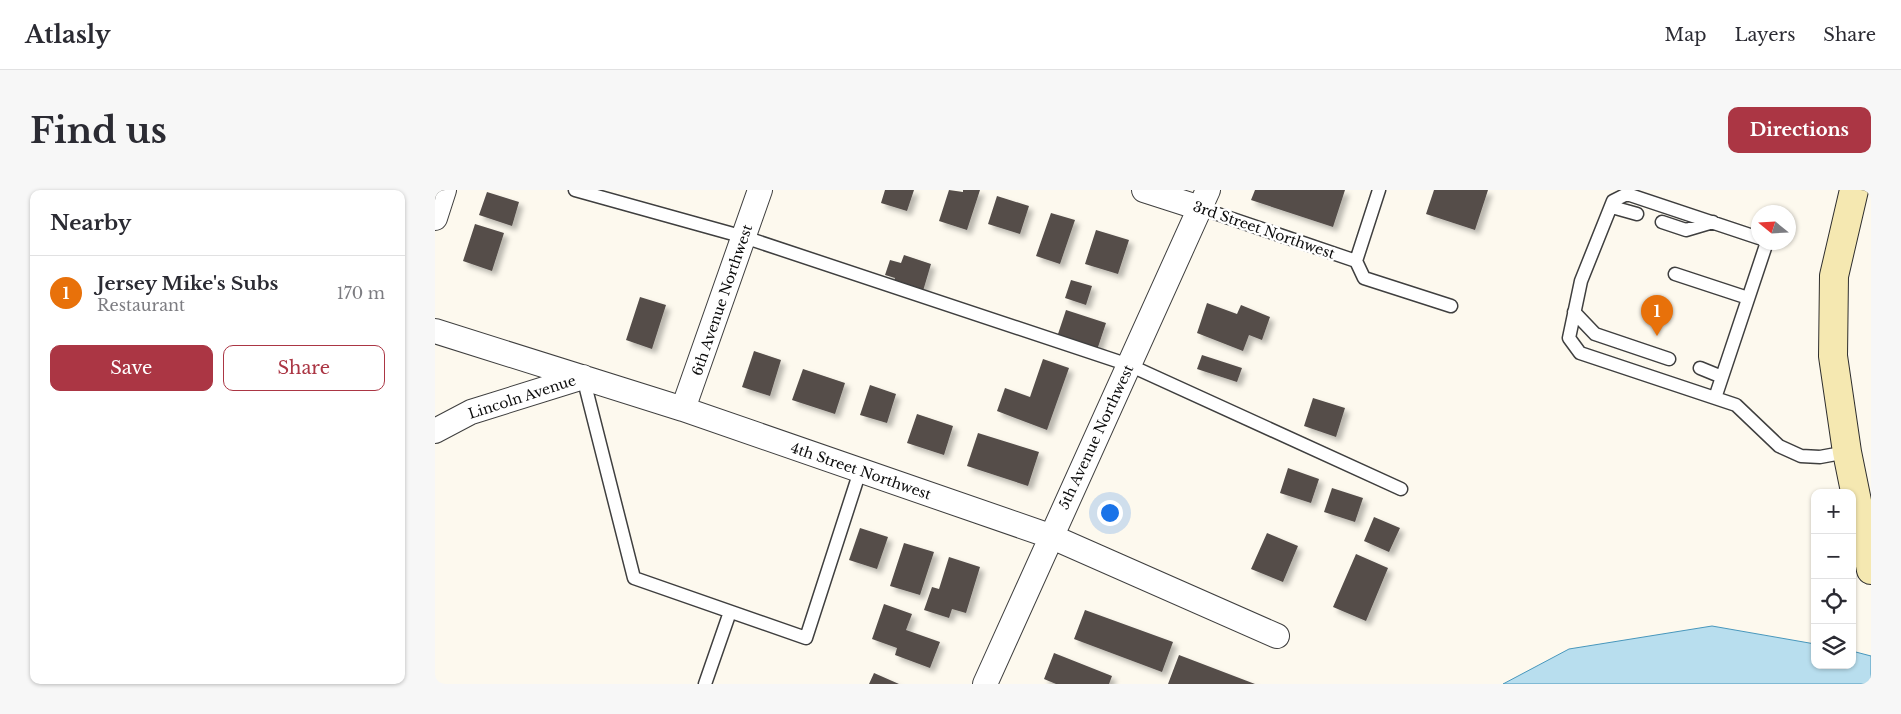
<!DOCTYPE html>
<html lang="en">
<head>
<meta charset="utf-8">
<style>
  body { margin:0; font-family:"Libre Baskerville",serif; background:#f7f7f7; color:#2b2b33 }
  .controls { position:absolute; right:15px; bottom:15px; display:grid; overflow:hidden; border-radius:10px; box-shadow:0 1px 4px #0004 }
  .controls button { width:45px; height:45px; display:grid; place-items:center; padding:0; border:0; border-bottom:1px solid #e1e1e2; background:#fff; color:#2b2b33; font:25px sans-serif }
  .compass { position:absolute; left:1316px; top:15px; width:45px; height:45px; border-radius:50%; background:#fff; box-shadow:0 1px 4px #0004; rotate:288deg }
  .you { position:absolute; left:674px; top:322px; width:18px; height:18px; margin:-12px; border:4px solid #fff; border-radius:50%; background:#1a73e8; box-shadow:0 0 0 8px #1a73e833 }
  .badge { display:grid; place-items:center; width:32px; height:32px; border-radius:50%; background:#ab3644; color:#fff; font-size:16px; font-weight:700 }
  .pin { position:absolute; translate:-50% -41px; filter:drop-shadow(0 1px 2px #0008) }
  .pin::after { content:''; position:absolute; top:26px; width:18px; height:15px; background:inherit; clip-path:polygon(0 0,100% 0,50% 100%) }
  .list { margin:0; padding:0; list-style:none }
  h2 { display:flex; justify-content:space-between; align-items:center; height:65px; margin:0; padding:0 20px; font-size:21px }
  h2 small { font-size:16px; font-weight:400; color:#7c7c81 }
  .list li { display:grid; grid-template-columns:32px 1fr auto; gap:15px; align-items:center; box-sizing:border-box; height:75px; padding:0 20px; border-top:1px solid #e1e1e2 }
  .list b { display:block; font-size:19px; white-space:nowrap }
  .list p { margin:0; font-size:16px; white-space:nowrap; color:#7c7c81 }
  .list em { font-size:16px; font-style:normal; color:#7c7c81 }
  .actions { display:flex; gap:10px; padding:15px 20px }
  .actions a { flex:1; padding:11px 0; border:1px solid #ab3644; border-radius:10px; text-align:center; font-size:18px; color:#ab3644 }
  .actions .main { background:#ab3644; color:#fff }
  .icon { flex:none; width:28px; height:28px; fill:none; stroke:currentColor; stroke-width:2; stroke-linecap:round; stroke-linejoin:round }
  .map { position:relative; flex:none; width:1436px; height:494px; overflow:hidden; border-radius:10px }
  header { display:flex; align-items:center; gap:30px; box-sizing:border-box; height:70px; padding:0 25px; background:#fff; border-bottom:1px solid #e1e1e2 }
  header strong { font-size:24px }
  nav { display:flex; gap:28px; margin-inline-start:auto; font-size:18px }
  .intro { display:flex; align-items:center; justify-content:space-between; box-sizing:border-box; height:120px; padding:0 30px }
  h1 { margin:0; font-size:35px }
  .button { padding:12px 22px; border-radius:10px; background:#ab3644; color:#fff; font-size:18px; font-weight:700 }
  main { display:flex; gap:30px; padding:0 30px }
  aside { flex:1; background:#fff; border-radius:10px; box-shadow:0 1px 4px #0004 }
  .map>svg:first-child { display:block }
</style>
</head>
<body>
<header>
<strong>Atlasly</strong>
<nav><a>Map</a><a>Layers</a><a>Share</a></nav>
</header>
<div class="intro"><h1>Find us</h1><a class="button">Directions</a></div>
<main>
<aside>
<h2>Nearby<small></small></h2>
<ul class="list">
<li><span class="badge" style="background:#e8710a">1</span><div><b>Jersey Mike's Subs</b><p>Restaurant</p></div><em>170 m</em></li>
</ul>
<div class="actions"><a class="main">Save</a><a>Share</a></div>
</aside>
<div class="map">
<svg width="1436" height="494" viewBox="0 0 1436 494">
  <defs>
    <filter id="shadow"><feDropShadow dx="4.5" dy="4.5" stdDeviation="2.5" flood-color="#0004"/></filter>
  </defs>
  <rect width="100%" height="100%" fill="#fdf9ee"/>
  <path fill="#b8deee" stroke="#4897bc" d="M1277 436 1380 454V475H1417V461L1436 466V494H1068L1134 459Z"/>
  <path fill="#544d4a" filter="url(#shadow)" d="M450 0H479L472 21 446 13Z
    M514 0 528 2V0H545L532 40 504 31Z
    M820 0H910L898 37 816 10Z
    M999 0H1053L1040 40 991 24Z
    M52 2 84 12 77 36 44 25Z
    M562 6 594 16 585 44 553 34Z
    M616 23 640 30 625 74 601 66Z
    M40 34 69 43 57 81 28 71Z
    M661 40 694 50 683 84 650 74Z
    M469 65 496 74 488 101 459 92 460 88 450 85 455 70 466 73Z
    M636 90 657 96 651 115 630 108Z
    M205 107 231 115 217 159 191 150Z
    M772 113 802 124 806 115 835 127 827 150 814 145 808 161 762 143Z
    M631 120 671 133 662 160 622 147Z
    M319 161 346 170 335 206 307 197Z
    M767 165 807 178 802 192 762 179Z
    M608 169 634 178 612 240 562 221 570 198 595 207Z
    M368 179 410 193 400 224 357 210Z
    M435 195 461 204 452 233 425 225Z
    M878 208 910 218 901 247 869 236Z
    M482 224 518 236 509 265 472 253Z
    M543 243 604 262 593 296 532 276Z
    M853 278 884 289 876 313 845 303Z
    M897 298 928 308 920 332 889 322Z
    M939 327 965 338 954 362 929 351Z
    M425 338 453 347 442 379 414 370Z
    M832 343 863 356 848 392 816 379Z
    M469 353 499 362 485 405 455 396Z
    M921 364 953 378 931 431 898 417Z
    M514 367 545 377 531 423 517 419 514 428 489 420 497 397 504 399Z
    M449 414 477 424 471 440 505 452 495 478 460 465 462 458 437 449Z
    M650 420 738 452 727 482 639 449Z
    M619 463 677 486 674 494H621L609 489Z
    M744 465 820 494H733Z
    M439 483 464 494H434Z"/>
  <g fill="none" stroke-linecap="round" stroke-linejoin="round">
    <defs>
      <path id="lane" d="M140 0 309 47 694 175 966 299
        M944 0 921 71 929 88 1016 116
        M1177 17 1202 24
        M765 18 921 71
        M1227 32 1251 40 1278 32
        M1324 48 1192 4 1178 11 1146 91 1134 148 1145 163 1301 215 1344 256 1366 266 1385 267 1412 262
        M1240 84 1313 108
        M1139 122 1160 144 1234 169
        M1265 178 1287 187
        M148 187 199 388 371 448 425 281
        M1280 208 1332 52
        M270 494 295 422"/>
      <path id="street" d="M709 0 765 18
        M0 28 9 0
        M0 141 248 219 615 346 842 446
        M248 219 325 0
        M0 241 36 222 148 187
        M550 494 773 0"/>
      <path id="secondary" d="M1419 0 1399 86 1398 166 1412 262 1436 380"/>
    </defs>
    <use href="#lane" stroke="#3f3f3f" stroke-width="15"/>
    <use href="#street" stroke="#3f3f3f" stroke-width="26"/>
    <use href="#secondary" stroke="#2e2e2e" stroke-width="30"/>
    <use href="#lane" stroke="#fff" stroke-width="12"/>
    <use href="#street" stroke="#fff" stroke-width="24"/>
    <use href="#secondary" stroke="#f5e8b1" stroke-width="28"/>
  </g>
  <g text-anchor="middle" stroke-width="5" stroke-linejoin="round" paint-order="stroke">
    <g font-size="14" fill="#0c0c0c" stroke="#fff">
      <text transform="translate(829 40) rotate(19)" y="5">3rd Street Northwest</text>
      <text transform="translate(287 110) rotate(-71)" y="5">6th Avenue Northwest</text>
      <text transform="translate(87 207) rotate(-18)" y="5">Lincoln Avenue</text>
      <text transform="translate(661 247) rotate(-65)" y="5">5th Avenue Northwest</text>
      <text transform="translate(426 281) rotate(19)" y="5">4th Street Northwest</text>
    </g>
  </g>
</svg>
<div class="controls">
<button>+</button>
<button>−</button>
<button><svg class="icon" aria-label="locate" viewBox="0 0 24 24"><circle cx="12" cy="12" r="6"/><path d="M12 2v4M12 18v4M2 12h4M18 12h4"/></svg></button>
<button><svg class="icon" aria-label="layers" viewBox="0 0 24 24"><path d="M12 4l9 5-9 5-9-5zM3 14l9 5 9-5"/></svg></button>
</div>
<svg class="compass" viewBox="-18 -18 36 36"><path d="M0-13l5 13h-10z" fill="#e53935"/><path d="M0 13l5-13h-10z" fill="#7c7c81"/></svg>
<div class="you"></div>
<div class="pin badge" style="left:1222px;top:146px;background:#e8710a">1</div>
</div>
</main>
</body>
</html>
